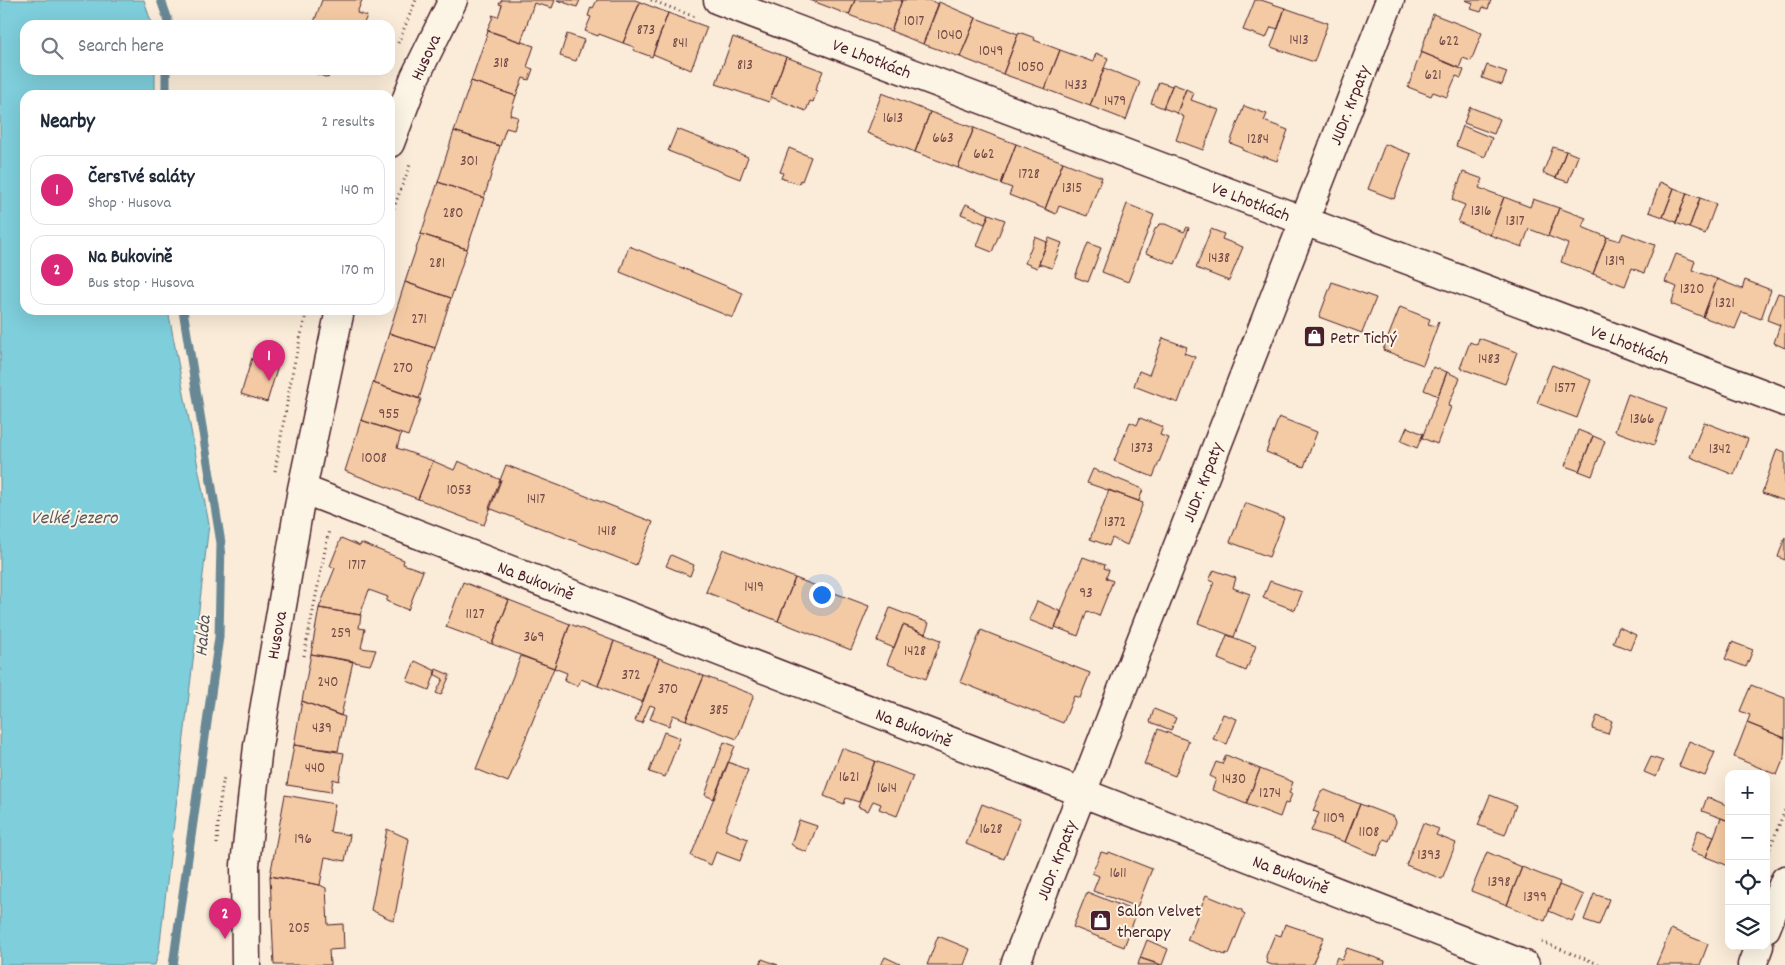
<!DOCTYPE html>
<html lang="en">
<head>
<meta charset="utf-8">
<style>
  body { margin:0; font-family:Dekko,sans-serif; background:#f2f2f3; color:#1f2937 }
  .controls { position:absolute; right:15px; bottom:15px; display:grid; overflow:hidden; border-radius:10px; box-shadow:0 5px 20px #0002 }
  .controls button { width:45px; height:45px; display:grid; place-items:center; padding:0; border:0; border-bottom:1px solid #e0e1e3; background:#fff; color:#1f2937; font:25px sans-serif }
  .you { position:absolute; left:821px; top:594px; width:18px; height:18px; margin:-12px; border:4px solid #fff; border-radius:50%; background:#1a73e8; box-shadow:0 0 0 8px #1a73e833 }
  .badge { display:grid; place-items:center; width:32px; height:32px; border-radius:50%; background:#db2777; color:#fff; font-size:16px; font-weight:700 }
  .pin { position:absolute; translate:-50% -41px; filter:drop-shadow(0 1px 2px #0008) }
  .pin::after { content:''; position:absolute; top:26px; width:18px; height:15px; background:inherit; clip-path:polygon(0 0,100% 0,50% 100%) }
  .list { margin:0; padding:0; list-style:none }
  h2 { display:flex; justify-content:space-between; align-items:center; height:65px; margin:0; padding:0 20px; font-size:21px }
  h2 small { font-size:16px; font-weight:400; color:#747a83 }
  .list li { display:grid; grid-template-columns:32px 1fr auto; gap:15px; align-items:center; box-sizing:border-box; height:70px; margin:0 10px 10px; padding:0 10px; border:1px solid #e0e1e3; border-radius:15px }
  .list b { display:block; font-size:19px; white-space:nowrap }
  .list p { margin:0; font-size:16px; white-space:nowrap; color:#747a83 }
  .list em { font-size:16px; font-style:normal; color:#747a83 }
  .icon { flex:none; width:28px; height:28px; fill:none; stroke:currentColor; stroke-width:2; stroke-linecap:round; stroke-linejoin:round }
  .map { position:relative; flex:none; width:1785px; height:965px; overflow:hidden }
  .search { position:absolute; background:#fff; box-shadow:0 5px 20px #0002; left:20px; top:20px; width:375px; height:55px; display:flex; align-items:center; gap:12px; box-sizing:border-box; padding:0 18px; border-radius:15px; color:#747a83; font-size:19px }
  .panel { position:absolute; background:#fff; box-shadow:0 5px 20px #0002; left:20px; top:90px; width:375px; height:225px; border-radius:15px }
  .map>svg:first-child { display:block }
</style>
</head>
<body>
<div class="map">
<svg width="1785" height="965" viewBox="0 0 1785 965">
  <rect width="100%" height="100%" fill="#faecd8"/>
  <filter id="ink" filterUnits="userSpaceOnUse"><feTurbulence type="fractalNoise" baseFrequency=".02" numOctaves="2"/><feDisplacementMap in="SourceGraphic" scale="10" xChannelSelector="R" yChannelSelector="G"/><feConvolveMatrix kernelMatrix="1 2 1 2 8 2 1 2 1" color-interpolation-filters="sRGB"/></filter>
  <g filter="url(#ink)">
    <path fill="#7ecedb" stroke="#698895" d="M0 0H144L152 25H25V70H155V95H25V310H168L209 524 159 951 155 965H0Z"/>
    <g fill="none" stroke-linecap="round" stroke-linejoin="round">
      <path stroke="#698895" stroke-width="9" d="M161 0 168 20 167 25
        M166 95V70
        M173 965 219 637 221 543 183 310"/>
    </g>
    <path fill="#f3caa3" stroke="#4a1f2b" d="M322 0H362L357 13 367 16 363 25H313Z
      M502 0H555L552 8 534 3 521 42 487 30 493 17 492 15 498 17 502 5 499 4Z
      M557 0H580L577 7Z
      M597 0H635L640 2 623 43 599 34 598 36 585 31 591 17 588 16 591 7 593 8Z
      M810 0H855L849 15Z
      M855 0H902L891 31 849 15Z
      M902 0H929L939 4 923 44 891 31Z
      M1255 0H1261L1285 8 1278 29 1271 27 1266 38 1243 30Z
      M1465 0H1491L1488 9 1483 7 1481 12 1471 9 1473 3Z
      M640 2 668 13 652 57 633 50 634 47 623 43Z
      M939 2 976 18 960 57 923 44Z
      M1285 8 1328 23 1314 62 1271 47Z
      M668 13 707 27 691 70 653 54Z
      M1433 14 1482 33 1471 61 1463 58 1459 68 1421 52Z
      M976 18 1018 34 1003 74 960 57Z
      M488 31 534 46 527 67 533 69 529 80 523 78 516 96 471 81Z
      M1019 32 1035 38 1034 40 1060 50 1045 89 1003 74Z
      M567 34 584 40 576 61 560 56Z
      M733 37 786 57 769 102 716 84Z
      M1060 50 1093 62 1096 53 1108 58 1090 106 1045 89Z
      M1421 52 1464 70 1461 78 1456 76 1447 97 1433 92 1431 96 1408 87Z
      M786 57 823 71 815 90 817 91 813 102 810 101 806 111 771 97Z
      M1487 65 1507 72 1502 85 1482 78Z
      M1104 68 1140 82 1126 120 1090 106Z
      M306 70H331L328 78Z
      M471 81 516 96 510 115 518 117 514 130 506 128 500 146 454 131Z
      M1159 82 1172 86 1163 108 1151 103Z
      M1173 84 1186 89 1177 113 1163 108Z
      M1186 89 1194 93 1191 100 1219 110 1203 150 1176 140 1184 117 1177 113Z
      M882 93 930 112 915 152 867 133Z
      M1244 106 1267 114 1264 121 1288 130 1277 161 1263 156V158L1242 150 1243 148 1230 143Z
      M1470 107 1500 119 1494 134 1464 123Z
      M930 112 974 128 958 168 915 152Z
      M1463 126 1492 138 1485 157 1456 146Z
      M974 128 1016 144 1001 184 958 168Z
      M677 129 748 157 740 179 668 151Z
      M454 131 500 146 484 198 438 182Z
      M1016 144 1063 162 1045 209 1009 195 1012 188 1001 184Z
      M1385 144 1411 154 1394 199 1368 189Z
      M1553 147 1566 151 1556 178 1543 173Z
      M789 148 811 157 802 181 800 180 799 184 781 178 783 173 780 172Z
      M1566 151 1578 156 1568 182 1556 178Z
      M1063 162 1102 177 1087 216 1059 206 1056 214 1045 209Z
      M1463 172 1483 179 1479 188 1504 197 1490 235 1458 222 1465 205 1452 200Z
      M438 182 484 198 467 249 421 234Z
      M1660 182 1674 188 1663 217 1649 212Z
      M1674 188 1687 193 1676 222 1663 217Z
      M1687 193 1700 198 1689 228 1676 223Z
      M1504 197 1530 207 1533 199 1559 208 1548 236 1529 229 1522 247 1490 235Z
      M1700 198 1716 204 1705 234 1689 228Z
      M966 204 989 214 985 224 961 214Z
      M1127 204 1154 215 1128 282 1102 272Z
      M1559 208 1586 218 1582 227 1607 237 1593 274 1561 262 1568 244 1548 236Z
      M989 214 1005 220 992 252 977 246Z
      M1160 224H1165L1184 232 1187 227 1189 228 1175 264 1146 253 1155 229Z
      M1211 229 1224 234 1222 239 1243 247 1229 281 1196 268Z
      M1623 233 1655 245 1644 273 1632 268 1625 286 1593 274 1607 237 1620 241Z
      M421 234 467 249 451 298 405 282Z
      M1035 237 1047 242 1037 268 1025 263Z
      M1049 238 1062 243 1052 268 1039 264Z
      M1088 243 1101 248 1088 282 1075 277Z
      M629 246 743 293 733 318 620 272Z
      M1676 254 1695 261 1692 270 1717 279 1703 317 1671 304 1677 287 1665 282Z
      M1717 279 1742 289 1745 280 1771 290 1761 319 1742 312 1735 329 1703 317Z
      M405 282 451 298 435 348 389 333Z
      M1332 282 1376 298 1362 333 1319 317Z
      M1778 293 1785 295V348L1774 343 1780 325 1767 320Z
      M1400 307 1430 319 1428 324 1436 326 1438 321 1439 322 1423 365 1383 350Z
      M389 333 435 348 419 399 373 383Z
      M1163 338 1187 347 1184 353 1195 357 1178 403 1134 386 1139 371 1149 375Z
      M1479 338 1517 352 1505 384 1460 368 1470 342 1477 345Z
      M252 358 278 366 267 402 241 394Z
      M1552 365 1591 380 1577 418 1537 403Z
      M1433 367 1447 372 1438 396 1424 390Z
      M1447 372 1460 378 1448 406 1451 407 1437 444 1422 438Z
      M373 383 421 399 408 436 361 420Z
      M1628 394 1667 408 1654 445 1615 431Z
      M1279 417 1317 432 1304 467 1266 452Z
      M1140 418 1163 427 1160 435 1169 438 1153 477 1114 461 1130 422 1137 425Z
      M361 420 401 434 397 448 433 461 418 499 345 471Z
      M1704 422 1748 439 1734 475 1690 457Z
      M1407 427 1423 434 1417 448 1401 441Z
      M1578 430 1593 436 1579 471 1565 466Z
      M1593 436 1605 441 1592 476 1579 471Z
      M1777 449 1785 452V501L1762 493Z
      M433 461 454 470 458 461 501 480 484 525 444 510V509L418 499Z
      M506 465 653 522 636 565 489 508Z
      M1093 469 1143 489 1139 501 1087 483Z
      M1109 490 1143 503 1127 545 1112 538 1109 546 1090 539Z
      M1245 503 1284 518 1269 557 1230 542Z
      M1785 537V560L1778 557Z
      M341 538 360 546 361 543 404 560 403 564 423 571 408 610 386 601 388 597 369 590 360 615 319 608 335 568 330 566Z
      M723 549 795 578 778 621 706 592Z
      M671 555 694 565 690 576 666 566Z
      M1083 557 1105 565 1104 568 1109 570 1106 578 1113 581 1099 616 1087 611 1078 636 1055 627Z
      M1214 570 1236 578 1233 588 1250 594 1234 637 1198 623 1214 582 1209 580Z
      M795 578 869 606 851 650 778 621Z
      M1270 581 1302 592 1295 610 1263 598Z
      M463 582 509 600 492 644 446 627Z
      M509 600 570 624 554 668 492 644Z
      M1037 601 1062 612 1054 630 1029 620Z
      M319 608 361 615 359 628 365 629 361 648 376 650 370 665 311 654Z
      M890 608 929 623 925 634 903 625 894 648 877 641Z
      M570 624 614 641 598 686 581 679 578 686 564 681 567 673 554 668Z
      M903 625 941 640 926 679 887 664Z
      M1619 627 1636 635 1630 650 1613 643Z
      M981 630 1090 673 1080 698 1074 696 1063 723 960 682Z
      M1227 635 1256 646 1246 671 1218 659Z
      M614 641 659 658 643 702 598 686Z
      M1732 642 1753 650 1746 667 1725 659Z
      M311 654 353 661 341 716 302 701Z
      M521 656 554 668 508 782 476 769Z
      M659 658 704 676 686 720 673 715 669 726 650 719 655 707 650 705 642 723 635 721Z
      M415 661 436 671 429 690 407 681Z
      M436 669 450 675 441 695 436 693 443 679 434 674Z
      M704 676 754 695 737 739 686 720Z
      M1751 685 1785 698V738L1747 723 1750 715 1740 711Z
      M302 701 345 717 338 751 294 745Z
      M1154 709 1176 718 1171 730 1150 722Z
      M1223 714 1237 719 1227 744 1213 739Z
      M1597 716 1612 721 1608 734 1592 729Z
      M1747 723 1785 738 1784 758 1777 775 1734 757Z
      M1158 729 1189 741 1175 776 1144 764Z
      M664 732 680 738 665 777 649 772Z
      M1689 741 1715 752 1705 776 1679 766Z
      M724 742 735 746 714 799 705 795Z
      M294 745 344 753 339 781 333 779 331 792 287 785Z
      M842 748 875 761 859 802 846 798 844 804 824 796Z
      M1226 755 1260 769 1246 804 1212 790 1216 779 1210 776 1216 762 1222 764Z
      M1651 757 1663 761 1656 777 1644 772Z
      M875 761 913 776 897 816 879 809 881 804 873 801 868 811 858 807Z
      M728 762 748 770 725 830 748 839 740 861 716 852 711 865 691 856Z
      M1260 769 1293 782 1289 793 1292 794 1288 804 1285 803 1280 817 1246 804Z
      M1325 790 1360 804 1345 842 1311 831 1319 813 1313 811 1321 792Z
      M285 795 335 804 330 832 350 835 345 861 325 857 320 885 270 876Z
      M1490 795 1516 805 1505 835 1478 825Z
      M1707 797 1729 806V821L1702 811Z
      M982 804 1020 819 1004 859 966 844Z
      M1360 804 1394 817 1396 822 1389 841 1384 839 1377 856 1345 842Z
      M1721 818 1729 821V866L1706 857Z
      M799 820 817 826 807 852 796 848 791 844Z
      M1423 823 1439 829 1436 835 1456 843 1442 879 1406 865Z
      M387 829 409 839 394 921 371 910Z
      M1698 830 1714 836 1706 857 1690 851Z
      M1101 852 1108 854 1109 852 1152 869 1137 907 1093 891 1099 876 1092 873Z
      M1487 852 1522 867 1507 905 1471 891Z
      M1522 867 1560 882 1545 921 1507 905Z
      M270 876 320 885 326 888 328 925 343 924 344 949 329 950 330 965H274Z
      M1559 885 1584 895 1572 921 1549 911Z
      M1087 892 1137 912 1124 947 1073 927Z
      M1594 894 1609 899 1599 925 1584 920Z
      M1206 895 1242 910V912L1245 914 1229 954 1226 953 1225 955 1187 940Z
      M1285 924 1324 937 1312 965H1272L1267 963 1266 956 1275 934 1281 936Z
      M1671 929 1708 944 1700 965H1656Z
      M938 936 970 949 964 965H927Z
      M1147 940 1168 949 1162 965 1140 958Z
      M1347 948 1385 961 1384 965H1334L1337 957 1342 960Z
      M885 957 902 965H881Z
      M1140 958 1160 965H1138Z
      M762 959 778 965H760Z"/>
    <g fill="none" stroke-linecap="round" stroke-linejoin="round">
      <defs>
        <path id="minor" d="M718 0 1785 402
          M390 143 415 77 453 0
          M302 489 1525 965
          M1766 928 1785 880
          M246 965 245 865 258 746 302 489 340 310
          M1015 965 1390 0
          M1752 965 1759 946"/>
      </defs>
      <use href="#minor" stroke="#4a1f2b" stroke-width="31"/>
      <path stroke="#4a1f2b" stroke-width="3" stroke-dasharray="1 4" stroke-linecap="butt" d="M651 0 695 17
        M398 43 416 0
        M390 218 411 162
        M275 471 293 369 307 310
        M304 656 329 530
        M217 844 219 807 224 776
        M1766 858 1785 810
        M1542 942 1601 965"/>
      <use href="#minor" stroke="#fcf5e5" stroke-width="28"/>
    </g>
  </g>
  <defs>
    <symbol id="shop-square" viewBox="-11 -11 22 22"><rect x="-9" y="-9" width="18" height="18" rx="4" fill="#4a1f2b" stroke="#fcf5e5"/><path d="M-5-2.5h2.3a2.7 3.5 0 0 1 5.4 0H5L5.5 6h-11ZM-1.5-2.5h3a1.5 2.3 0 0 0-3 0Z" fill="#fff"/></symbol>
  </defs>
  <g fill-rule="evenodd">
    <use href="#shop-square" x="1302" y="324" width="25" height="25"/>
    <use href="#shop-square" x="1088" y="908" width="25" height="25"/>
  </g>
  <g text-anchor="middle" stroke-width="4" stroke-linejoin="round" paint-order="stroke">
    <g font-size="15" fill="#744a49">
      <text x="914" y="25">1017</text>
      <text x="646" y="34">873</text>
      <text x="950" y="39">1040</text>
      <text x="1299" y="44">1413</text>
      <text x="1449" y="45">622</text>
      <text x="680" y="47">841</text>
      <text x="991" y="55">1049</text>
      <text x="501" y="67">318</text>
      <text x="745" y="69">813</text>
      <text x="1031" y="71">1050</text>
      <text x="1433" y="79">621</text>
      <text x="1076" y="89">1433</text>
      <text x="1115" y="105">1479</text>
      <text x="893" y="122">1613</text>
      <text x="943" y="142">663</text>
      <text x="1258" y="143">1284</text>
      <text x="984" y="158">662</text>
      <text x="469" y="165">301</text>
      <text x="1029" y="178">1728</text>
      <text x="1072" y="192">1315</text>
      <text x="1481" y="215">1316</text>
      <text x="453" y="217">280</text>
      <text x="1515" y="225">1317</text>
      <text x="1219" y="262">1438</text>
      <text x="1615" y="265">1319</text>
      <text x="437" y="267">281</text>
      <text x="1692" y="293">1320</text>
      <text x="1725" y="307">1321</text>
      <text x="419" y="323">271</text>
      <text x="1489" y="363">1483</text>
      <text x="403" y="372">270</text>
      <text x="1565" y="392">1577</text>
      <text x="389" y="418">955</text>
      <text x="1642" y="423">1366</text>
      <text x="1142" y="452">1373</text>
      <text x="1720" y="453">1342</text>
      <text x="374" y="462">1008</text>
      <text x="459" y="494">1053</text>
      <text x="536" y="503">1417</text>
      <text x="1115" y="526">1372</text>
      <text x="607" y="535">1418</text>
      <text x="357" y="569">1717</text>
      <text x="754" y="591">1419</text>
      <text x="1086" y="597">93</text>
      <text x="475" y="618">1127</text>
      <text x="341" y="637">259</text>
      <text x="534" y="641">369</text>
      <text x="915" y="655">1428</text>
      <text x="631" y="679">372</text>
      <text x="328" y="686">240</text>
      <text x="668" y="693">370</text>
      <text x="719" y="714">385</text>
      <text x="322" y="732">439</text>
      <text x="315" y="772">440</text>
      <text x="849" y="781">1621</text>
      <text x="1234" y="783">1430</text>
      <text x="887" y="792">1614</text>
      <text x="1270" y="797">1274</text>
      <text x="1334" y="822">1109</text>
      <text x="991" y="833">1628</text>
      <text x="1369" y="836">1108</text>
      <text x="303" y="843">196</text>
      <text x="1429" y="859">1393</text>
      <text x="1118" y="877">1611</text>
      <text x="1499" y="886">1398</text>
      <text x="1535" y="901">1399</text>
      <text x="299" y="932">205</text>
    </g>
    <g font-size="18" fill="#4a1f2b" stroke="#fcf5e5">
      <text transform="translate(425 57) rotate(-65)" y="6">Husova</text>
      <text transform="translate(872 58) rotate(21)" y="6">Ve Lhotkách</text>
      <text transform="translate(1349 105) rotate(-69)" y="6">JUDr. Krpaty</text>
      <text transform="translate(1251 201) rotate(21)" y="6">Ve Lhotkách</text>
      <text transform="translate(1630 344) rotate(21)" y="6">Ve Lhotkách</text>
      <text transform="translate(1202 482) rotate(-69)" y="6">JUDr. Krpaty</text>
      <text transform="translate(536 580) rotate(21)" y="6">Na Bukovině</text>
      <text transform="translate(276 635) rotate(-80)" y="6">Husova</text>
      <text transform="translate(914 727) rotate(21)" y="6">Na Bukovině</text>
      <text transform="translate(1056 860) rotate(-69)" y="6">JUDr. Krpaty</text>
      <text transform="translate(1291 874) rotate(21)" y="6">Na Bukovině</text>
    </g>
    <g font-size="18" fill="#4a1f2b" stroke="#fcf5e5" text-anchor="start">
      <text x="1330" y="343">Petr Tichý</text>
      <text x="1117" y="916">Salon Velvet<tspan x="1117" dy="21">therapy</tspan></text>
    </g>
    <g font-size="19" font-style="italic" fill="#5a5460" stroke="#fcf5e5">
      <text x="74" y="523">Velké jezero</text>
      <text transform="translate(201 636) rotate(-85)" y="7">Halda</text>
    </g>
  </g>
</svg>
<div class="controls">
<button>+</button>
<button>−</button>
<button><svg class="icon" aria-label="locate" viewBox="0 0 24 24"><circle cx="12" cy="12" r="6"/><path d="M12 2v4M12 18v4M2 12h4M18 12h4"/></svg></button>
<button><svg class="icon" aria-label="layers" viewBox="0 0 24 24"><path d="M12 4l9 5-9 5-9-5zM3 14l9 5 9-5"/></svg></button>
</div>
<div class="you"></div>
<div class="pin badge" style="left:269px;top:381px">1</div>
<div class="pin badge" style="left:225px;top:939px">2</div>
<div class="search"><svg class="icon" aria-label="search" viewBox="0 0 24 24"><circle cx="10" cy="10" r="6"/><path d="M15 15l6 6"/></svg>Search here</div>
<section class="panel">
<h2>Nearby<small>2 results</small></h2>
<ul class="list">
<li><span class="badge">1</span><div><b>ČersTvé saláty</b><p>Shop · Husova</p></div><em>140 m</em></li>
<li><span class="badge">2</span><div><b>Na Bukovině</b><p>Bus stop · Husova</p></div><em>170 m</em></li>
</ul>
</section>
</div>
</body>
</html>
